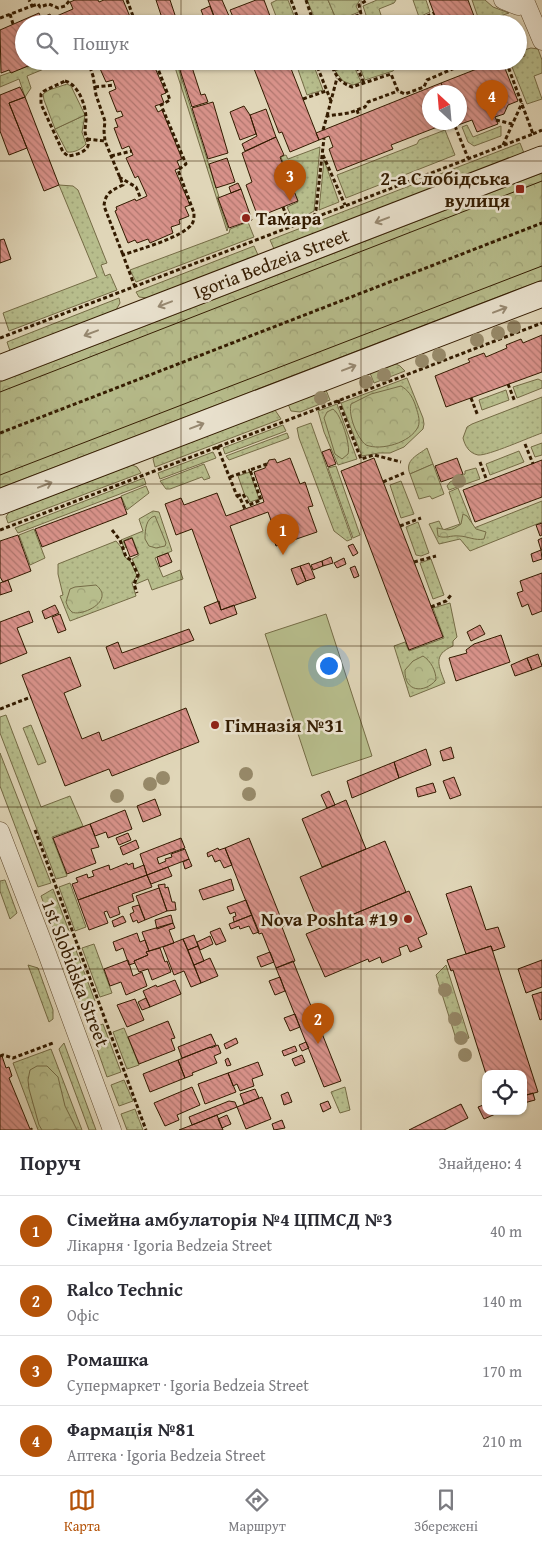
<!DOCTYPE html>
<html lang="uk">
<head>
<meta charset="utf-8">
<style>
  body { margin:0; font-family:"Gentium Book Plus",serif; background:#f2f2f3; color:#2b2b33 }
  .controls { position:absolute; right:15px; bottom:15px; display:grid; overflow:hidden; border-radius:10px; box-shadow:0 1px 4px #0004 }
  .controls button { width:45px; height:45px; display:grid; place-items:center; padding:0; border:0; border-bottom:1px solid #e1e1e2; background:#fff; color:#2b2b33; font:25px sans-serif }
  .compass { position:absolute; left:422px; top:85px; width:45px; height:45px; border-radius:50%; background:#fff; box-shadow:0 1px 4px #0004; rotate:334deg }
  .you { position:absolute; left:328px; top:665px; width:18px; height:18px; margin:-12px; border:4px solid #fff; border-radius:50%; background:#1a73e8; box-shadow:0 0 0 8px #1a73e833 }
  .badge { display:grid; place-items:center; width:32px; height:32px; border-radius:50%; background:#b45309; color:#fff; font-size:16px; font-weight:700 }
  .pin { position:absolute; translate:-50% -41px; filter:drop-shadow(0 1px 2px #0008) }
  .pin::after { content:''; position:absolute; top:26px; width:18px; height:15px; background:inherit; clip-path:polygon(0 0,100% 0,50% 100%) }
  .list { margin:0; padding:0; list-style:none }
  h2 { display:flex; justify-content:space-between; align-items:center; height:65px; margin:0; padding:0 20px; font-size:21px }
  h2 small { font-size:16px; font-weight:400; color:#7c7c81 }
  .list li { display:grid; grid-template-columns:32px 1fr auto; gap:15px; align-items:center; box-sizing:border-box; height:70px; padding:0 20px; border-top:1px solid #e1e1e2 }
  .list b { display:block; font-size:19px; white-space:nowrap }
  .list p { margin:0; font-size:16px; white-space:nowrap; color:#7c7c81 }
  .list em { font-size:16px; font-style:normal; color:#7c7c81 }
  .icon { flex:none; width:28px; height:28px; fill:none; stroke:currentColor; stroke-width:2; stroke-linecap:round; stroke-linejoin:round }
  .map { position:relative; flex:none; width:542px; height:1130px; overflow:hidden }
  .search { position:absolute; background:#fff; box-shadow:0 1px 4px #0004; left:15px; right:15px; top:15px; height:55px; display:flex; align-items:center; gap:12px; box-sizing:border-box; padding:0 18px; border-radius:28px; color:#7c7c81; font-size:19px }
  .sheet { height:345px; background:#fff }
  nav { display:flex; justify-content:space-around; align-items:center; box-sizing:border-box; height:70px; border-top:1px solid #e1e1e2; background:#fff; font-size:14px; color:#7c7c81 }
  nav a { display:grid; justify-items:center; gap:2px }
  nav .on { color:#b45309 }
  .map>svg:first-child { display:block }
</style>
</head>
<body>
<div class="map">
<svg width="542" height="1130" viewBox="0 0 542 1130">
  <defs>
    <pattern id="grass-dots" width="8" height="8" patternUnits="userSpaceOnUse" patternTransform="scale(1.25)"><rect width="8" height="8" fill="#b7bd8c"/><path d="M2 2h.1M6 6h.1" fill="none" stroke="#9ea277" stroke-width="1.8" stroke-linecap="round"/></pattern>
    <pattern id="forest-crowns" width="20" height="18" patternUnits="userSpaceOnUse" patternTransform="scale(1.25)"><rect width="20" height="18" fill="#b7bd8c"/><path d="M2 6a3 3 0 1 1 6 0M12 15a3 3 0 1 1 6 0" fill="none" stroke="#9ea277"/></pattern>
    <pattern id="building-back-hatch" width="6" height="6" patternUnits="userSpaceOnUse" patternTransform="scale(1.25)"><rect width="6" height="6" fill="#d8928a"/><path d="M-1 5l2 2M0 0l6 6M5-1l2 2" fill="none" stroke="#b0766e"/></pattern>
  </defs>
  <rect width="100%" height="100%" fill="#e0d6b8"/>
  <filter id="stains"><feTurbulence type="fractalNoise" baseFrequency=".004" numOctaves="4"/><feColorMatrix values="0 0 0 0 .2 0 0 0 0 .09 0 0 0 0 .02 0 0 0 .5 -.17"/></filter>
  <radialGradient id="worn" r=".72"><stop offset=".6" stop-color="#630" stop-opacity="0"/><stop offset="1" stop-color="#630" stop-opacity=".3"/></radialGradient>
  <path fill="url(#grass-dots)" stroke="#756c46" d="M277 0H288L297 23 279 24 271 3Z
    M307 0H328L337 21 330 24H317Z
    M377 0H396L394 3 379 9 384 24H343L366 15 363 6Z
    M413 0H426L430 12 419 17Z
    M472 0H485L493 7 509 13 483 22 479 20Z
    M531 48 538 49 542 60V73L534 76 542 99 527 104 510 62 518 61V58L525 56 524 50Z
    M42 61H63L27 76 31 88 25 97 19 79 0 87V76Z
    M173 61H176L219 197H217L228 228 227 231Z
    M295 61H312L323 90 307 95Z
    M371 61H396L395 68 393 71 365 80 359 66Z
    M353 64 361 82 353 85 343 81 335 71Z
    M85 115 82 132 86 144C82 149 74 153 67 152L55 129Z
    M467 125 473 137 501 126V136L474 146 468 142 462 127Z
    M445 130 455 155 346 198 337 175 417 144 419 140Z
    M520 143 524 153 274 249 270 240Z
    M320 147 314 211 294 222 287 207 298 202 281 157 286 155 288 159Z
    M324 160 339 202 319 210Z
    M59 185 73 186 78 190 107 263 101 265 105 276 110 274 117 290 9 331 3 313 97 277Z
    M248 222 254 237 136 282 130 270 229 233 230 229Z
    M254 246 258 255 147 298 139 297 136 292Z
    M119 298 120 303 116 310 10 351 7 342Z
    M396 364 400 366 405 371 374 383 370 373Z
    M407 378 423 418 424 424 423 429 404 447 390 453H379L362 456 341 403Z
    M538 379 542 381V388L517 398 513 387Z
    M326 390 330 400 300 412 291 411 288 404Z
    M506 390 509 400 482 410 479 400Z
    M542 397V433C530 437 488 456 478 455 469 453 465 446 463 438L467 427 472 424Z
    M337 404 357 459 338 465 324 432 318 411Z
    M275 410 281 419 155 467 153 459 155 456Z
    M311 423 352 539 347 541 334 531 299 438 297 428Z
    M283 425 286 431 225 454 223 448Z
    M287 433 289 438 229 460 226 456Z
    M542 443V455L535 457 531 447Z
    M427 448 433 464 410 474C404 460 418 455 427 448Z
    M519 451 524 462 490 475 486 464Z
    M213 452 216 458 160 479 158 473Z
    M204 464 210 478 204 480 202 477 170 489H166L160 481Z
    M132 465 137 467 141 473 8 523 6 517 9 512Z
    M336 466 360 535 353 538 328 468Z
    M476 468 480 479 449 490 447 486 450 482 465 474V471Z
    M250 472 259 499 250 502 247 496H245L238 476Z
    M144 478 146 484 18 533 15 528Z
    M401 481 414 514 401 518 390 485Z
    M146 486 149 493 127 510 121 496Z
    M458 488 474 528 542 501V522L470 551 460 539 439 544 429 524 439 521 443 530 460 524 449 492Z
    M153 511 159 512 172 551 155 558 163 577 180 570 183 579 152 590 148 579 136 584V581L140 576 132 559 139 555 132 537 123 541 126 547 124 548 121 540 143 531 139 519Z
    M418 522 429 553 421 556 416 555 406 527Z
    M34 529 45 558 30 565 19 535Z
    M116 541 121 547 125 557 131 562 137 576 132 583 136 596 70 621 60 596 63 595 58 574V564Z
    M431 559 444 595 433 599 420 563Z
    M450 603 457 637 453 641V646C432 655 439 666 445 683L410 697 394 646 405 642 409 651 444 638 433 608Z
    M6 715 41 807 70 796 83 826 52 837 67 876 56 879 0 733V717Z
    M31 725 46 762 38 765 23 728Z
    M0 753 51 883 38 887 0 786Z
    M5 880 17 913 10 919 0 891V881Z
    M70 883 86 927 75 931 59 887Z
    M53 889 71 936 58 941 41 896Z
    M94 944 112 993 100 997 82 948Z
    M74 945 95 1001 82 1007 61 950Z
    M28 965 38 968 53 1010V1019L49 1022Z
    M446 965 469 1038 457 1042 436 975Z
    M103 1024 121 1072 107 1077 90 1029Z
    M124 1028 139 1065 127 1069 113 1032Z
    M64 1043 96 1130H89L59 1049Z
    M51 1049 82 1130H38L13 1063Z
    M124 1080 133 1101 119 1106 111 1085Z
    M345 1087 350 1110 340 1113 331 1092Z
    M135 1109 143 1130H127L121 1114Z"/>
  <path fill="url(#forest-crowns)" stroke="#756c46" d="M328 0H360L356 6 359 12 337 21Z
    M67 84 71 86 85 115 55 129 44 100 43 94 49 90Z
    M542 173V280L0 488V382Z
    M401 386C408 390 412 396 415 404 417 411 421 420 418 427 410 443 381 451 366 445 357 438 348 415 351 404L371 394Z
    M333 409C341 414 351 446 348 454L342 459 335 454 324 418 327 412Z
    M433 464 444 494 432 499 430 496 419 499 410 474Z
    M463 514 467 516 476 529 486 532 484 539C475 541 467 536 459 536 451 535 445 539 438 536L437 528C448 530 450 532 461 524Z
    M155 516 166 543 165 546 156 548 149 546 145 539C145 530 146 518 155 516Z
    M96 585C116 601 81 617 72 612 69 610 67 605 66 602L70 589 75 587Z
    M423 656C431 661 436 671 436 680 424 694 404 692 405 670L413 661Z
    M37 1066H47L58 1077 65 1106 77 1130H42L39 1125 29 1089 28 1080 30 1070Z"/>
  <path fill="#b7bd8c" stroke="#756c46" d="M326 614 372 756 312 776 265 634Z"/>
  <path fill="url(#building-back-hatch)" stroke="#331b00" d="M75 0H98L99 2 104 0H123L133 24H24V61H40L11 73 9 70 1 73 0 30 39 13 41 18 50 14 52 18 73 9 70 2Z
    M156 0H170L178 24H164Z
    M208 0H222L229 16 216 21Z
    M256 0H264L273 24H236L230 10Z
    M429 0H468L477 24H438Z
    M210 6 215 20 206 23 201 10Z
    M504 16 506 24H484Z
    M100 61H152L166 93 161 95 164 103 155 106 158 112 162 110 182 159 177 161 180 168 175 170 190 205 185 207 189 216 179 220 180 224 171 227 173 233 150 243 148 239 137 243 135 240 128 243 115 211 117 210 116 207 135 199 136 201 147 196 138 176 135 178 126 158 133 155 129 146 122 149 114 128 118 127 115 119 123 116 121 111 117 112 109 92 116 89 113 80 106 82 97 62Z
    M177 61H190L201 95 205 94 208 102 192 107Z
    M251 61H288L319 140 290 152 282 132 279 133Z
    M497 61H502L518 101 508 105 504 114 495 117 498 124 477 132 472 120 458 125 457 122H460V92H445L441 83Z
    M441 83 445 92H430V122H457L458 125 448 129 445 124 391 145 393 149 337 171 329 149 333 147 329 136 319 140 316 133Z
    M20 87 25 97 9 103 27 148 9 155 0 131V95Z
    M25 97 59 185 44 191 9 103Z
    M213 102 228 153 208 159 192 108Z
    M244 106 250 115 256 134 240 140 230 112Z
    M266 109 276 137 245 151 242 144 257 136 250 115Z
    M276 137 284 155 280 157 298 201 258 217 246 185 252 182 242 153Z
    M227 158 235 182 216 188 209 164Z
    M238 183 241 189 231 193 229 187Z
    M241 189 252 220 229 228 218 198Z
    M4 239 11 259 0 263V240Z
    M542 335V372L446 407 435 376 470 362 468 359 484 353 486 357 507 348 506 345 521 339 523 343Z
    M330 449 336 464 328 467 322 452Z
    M290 458 300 484 305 482 313 506 308 507 317 532 276 546 271 530 274 529 268 512 230 526 256 598 221 610 192 529 176 535 165 504 181 498 184 505 217 493 226 516 264 502 254 472 265 468 269 460 275 459 277 463Z
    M374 458 443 637 409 650 341 471Z
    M457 458 463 474 441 482 435 466Z
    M542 460V497L475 522 463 490Z
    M121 497 127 514 42 547 35 529Z
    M542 523V535L540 536 536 525Z
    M18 535 31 571 3 582 0 577V541Z
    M132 538 138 554 130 557 124 541Z
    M542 538V550H541L538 540Z
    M353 544 358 553 353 556 348 546Z
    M541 550 542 559 533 562 531 554Z
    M168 553 172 562 160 567 157 557Z
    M331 557 333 563 323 566 322 561Z
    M344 558 346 564 337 568 334 563Z
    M322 561 323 566 313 570 311 565Z
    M309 563 315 578 306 581 300 566Z
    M300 566 306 581 297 585 291 569Z
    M355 566 359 576 354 578 350 568Z
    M542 573V611L532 615 528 604 522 607 517 593 523 591 520 581Z
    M8 580 12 591 0 595V583Z
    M219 601 221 610 234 605 237 614 210 624 204 607Z
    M55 605 59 613 45 619 42 611Z
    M29 611 33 622 17 628 27 653 0 664V622Z
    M60 614 66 630 58 633 52 617Z
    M480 625 485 634 471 641 467 632Z
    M189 629 194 640 114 669 106 647 118 642 122 653Z
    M501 635 510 662 456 681 449 658 467 653 466 650 474 644Z
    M538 654 542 666 532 670 527 658Z
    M70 657 81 686 64 693 82 739 99 732 102 741 186 708 199 742 112 776 109 769 65 786 22 675Z
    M527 658 532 670 515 676 511 665Z
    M451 747 454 758 443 761 440 751Z
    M426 749 431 765 399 778 394 762Z
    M394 762 399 778 352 798 347 781Z
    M454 777 461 795 450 799 443 781Z
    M433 783 436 792 418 797 416 788Z
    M329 791 335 805 327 808 321 795Z
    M155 799 161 815 143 822 137 806Z
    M346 800 366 849 322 867 302 819Z
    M125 810 132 829 108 838 106 832 95 836 90 824Z
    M90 824 99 847 91 849 96 863 67 874 53 838Z
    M128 833 131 840 119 845 116 838Z
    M181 838 185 848 157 858 159 864 166 861 165 859 172 857 171 854 185 849 189 859 147 875 140 854Z
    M249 838 284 926 282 927 295 961 276 968 262 933 259 934 225 848Z
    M136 840 139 848 123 855 120 847Z
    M385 841 406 892 321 928 300 877Z
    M218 848 219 850 225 848 232 865 224 868 220 860 215 862 212 855 208 857 207 853Z
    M189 859 192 866 185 869 183 862Z
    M127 863 128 865 133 863 134 869 144 865 147 875 78 900 72 884 78 882 76 878 87 874 88 878 94 876 92 871 109 865 110 870Z
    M168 867 172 876 151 884 147 875Z
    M147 875 152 887 132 894 134 901 118 907 120 914 110 918 107 911 104 912 108 923 89 930 78 900Z
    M231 879 234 890 203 900 199 890Z
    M165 884V888L168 887 172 902H175L176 910 167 911 158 885Z
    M471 886 486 930 498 927 505 947 493 951 491 946 466 954 446 894Z
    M159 888 167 911 145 920 136 896Z
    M409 891 427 934 418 938 422 947 410 952 407 945 399 948 401 955 382 963 380 957 369 962 368 959 325 977 306 934Z
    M246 900 252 915 234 922 233 917 236 916 235 912 230 914 227 907Z
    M139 905 145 920 138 923 137 920 133 922 130 914 134 912 132 907Z
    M171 915 173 923 157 929 155 920Z
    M252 915 259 932 253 934 249 926 240 929 239 926 231 929 229 924Z
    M123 916 126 922 114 927 112 921Z
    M173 923 175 928 169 930 174 943 149 951 142 932Z
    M220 928 226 941 216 945 210 932Z
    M137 933 140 942 145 940 149 951 146 952 148 955 134 961 135 963 129 965 123 948 116 951 113 942Z
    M194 935 198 946 188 950 183 939Z
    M210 936 213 944 200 950 197 942Z
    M183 939 201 983 191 987 184 971 174 975 163 947Z
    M198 946 204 961 194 965 188 950Z
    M491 946 538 1092 523 1096V1074H486L453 970 451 971 447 960Z
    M160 948 165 962 167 961 171 972 152 980 148 969 139 972 134 961 148 955 146 952Z
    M270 952 274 962 261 967 257 957Z
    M210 958 218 976 201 983 194 965Z
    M128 960 133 976 142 972 147 986 126 995 121 982 110 986 104 969Z
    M542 960V987L526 993 518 969Z
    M293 961 341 1081 324 1087 276 968Z
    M280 977 285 991 275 995 269 981Z
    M175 980 181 994 150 1007 143 991 156 985 157 987Z
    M542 992V1019L540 1020 532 995Z
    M146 998 150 1007 142 1010 138 1002Z
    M135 999 144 1020 127 1027 117 1005Z
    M295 1014 300 1027 290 1031 284 1018Z
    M168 1021 175 1038 171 1039 175 1050 139 1064 128 1037Z
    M211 1034 216 1045 182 1058 178 1047Z
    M236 1038 238 1043 226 1049 224 1044Z
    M306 1042 309 1048 302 1051 299 1045Z
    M218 1045 221 1053 214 1056 217 1063 192 1073 193 1075 185 1078 178 1060 210 1047 211 1048Z
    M295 1046 297 1051 284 1056 282 1051Z
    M302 1055 305 1062 295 1066 292 1059Z
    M0 1056H2L6 1068 9 1067 12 1076 9 1078 30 1129 32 1128V1130H0Z
    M228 1058 231 1065 227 1066 225 1060Z
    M178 1060 185 1078 150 1092 143 1074Z
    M258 1062 263 1075 252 1079 254 1086 240 1091 237 1084 233 1086 228 1073Z
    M228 1073 236 1092 205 1104 198 1084Z
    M192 1087 200 1105 177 1115 179 1120 165 1126 154 1103Z
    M255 1089 259 1098 244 1104 240 1094Z
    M288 1092 292 1102 284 1105 281 1095Z
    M533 1093 535 1100 524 1103 523 1096Z
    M262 1097 271 1119 246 1129 237 1107Z
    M229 1101 235 1102 237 1107 192 1125 189 1117Z
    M328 1101 331 1108 323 1112 320 1104Z
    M461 1104 468 1118 444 1130H409Z
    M486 1104V1111L500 1112 484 1119 478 1107Z
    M217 1115 223 1130H179L192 1125Z
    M227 1115 231 1124 222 1128 218 1119Z
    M282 1120 285 1128 274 1130 272 1124Z"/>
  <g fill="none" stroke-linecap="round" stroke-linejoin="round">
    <defs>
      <path id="street" d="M503 0 518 6 526 3 542 41
        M0 831 45 948 112 1130"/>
      <path id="secondary" d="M0 368 542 159
        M0 502 542 294"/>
    </defs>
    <use href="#street" stroke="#5e4a2e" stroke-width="19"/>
    <use href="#secondary" stroke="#331b00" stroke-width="27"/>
    <path stroke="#331b00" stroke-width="3" stroke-dasharray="4 2.5" stroke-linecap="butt" d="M127 0 136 24
      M291 0 300 24
      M306 0 314 24
      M32 6 38 4 40 7 49 4 58 8 65 6 70 0
      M10 14 13 24
      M0 18 32 6 29 0
      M415 22 434 13
      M337 24 361 14 359 5 367 0
      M518 55 526 45
      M88 61 93 76 96 95 105 121 104 131 105 141 123 185C112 190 105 193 104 206L123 255
      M315 61 331 101
      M330 61C335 74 338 82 352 87L391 74 398 91 405 94 424 87 427 80 471 61
      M354 61 364 83
      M333 70 354 61
      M65 81C78 84 86 105 86 119 86 123 85 127 85 131 85 136 89 141 88 146 85 153 74 155 68 156L63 152 41 104V94L44 91Z
      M95 87 114 85
      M303 99 326 91
      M357 110 359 116
      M327 116 337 78
      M496 120 512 124
      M455 126 468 158
      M323 130 327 116 349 113 365 107 368 102 398 91
      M533 134 542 130
      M87 139 105 141
      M503 145 522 103
      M323 155 345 205
      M111 156 132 151
      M119 177 136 187 141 199
      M283 207 290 226
      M314 217 316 210 324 138
      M135 287 123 255C139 249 182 238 192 224 194 221 194 217 194 213L178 170 186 164 161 105 170 100 155 61
      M0 338 533 134 506 61
      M508 384 515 402
      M471 398 478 416
      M338 400 361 459 374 455 401 462
      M0 433 542 223
      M525 444 533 464
      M217 446 237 496 240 498 245 509
      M480 462 487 481
      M230 477 250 470
      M383 482 404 473
      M237 496 243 494 249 505 261 500 250 470 267 464
      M400 526 421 518
      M0 530 542 323
      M112 530 120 540 126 557 131 560 138 575 134 584 137 593
      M414 562 436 556
      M431 607 446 601 451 595
      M0 709 31 697
      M35 830 146 1130
      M0 1056 3 1055 13 1058 53 1043"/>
    <use href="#street" stroke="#ebe4d1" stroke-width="18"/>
    <use href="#secondary" stroke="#ebe4d1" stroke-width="25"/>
    <path stroke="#331b00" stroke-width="1" d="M0 392 542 181
      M0 475 542 266"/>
  </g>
  <g fill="#978a6a">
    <circle cx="514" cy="327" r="7"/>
    <circle cx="498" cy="333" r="7"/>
    <circle cx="477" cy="340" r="7"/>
    <circle cx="439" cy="355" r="7"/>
    <circle cx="422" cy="361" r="7"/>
    <circle cx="384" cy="375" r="7"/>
    <circle cx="366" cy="382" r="7"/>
    <circle cx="321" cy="398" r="7"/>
    <circle cx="459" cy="481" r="7"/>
    <circle cx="246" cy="774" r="7"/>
    <circle cx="163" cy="778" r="7"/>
    <circle cx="150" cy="784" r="7"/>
    <circle cx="249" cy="794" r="7"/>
    <circle cx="117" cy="796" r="7"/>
    <circle cx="445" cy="990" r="7"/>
    <circle cx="455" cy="1019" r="7"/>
    <circle cx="461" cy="1038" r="7"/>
    <circle cx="465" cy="1055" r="7"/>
  </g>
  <defs><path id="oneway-shaft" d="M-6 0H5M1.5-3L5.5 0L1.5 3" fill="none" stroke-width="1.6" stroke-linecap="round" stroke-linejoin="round" transform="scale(1.25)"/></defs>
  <g stroke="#988a73">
    <use href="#oneway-shaft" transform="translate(382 220) rotate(159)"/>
    <use href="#oneway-shaft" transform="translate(165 304) rotate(159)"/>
    <use href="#oneway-shaft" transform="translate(500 310) rotate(-21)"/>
    <use href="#oneway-shaft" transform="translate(91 333) rotate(159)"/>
    <use href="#oneway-shaft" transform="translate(349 368) rotate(-21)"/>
    <use href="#oneway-shaft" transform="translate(197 426) rotate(-21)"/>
    <use href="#oneway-shaft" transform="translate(45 485) rotate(-21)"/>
  </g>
  <path fill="none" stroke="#331b00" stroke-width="1" stroke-opacity="0.55" d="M181 0V24M361 0V24M181 61V1130M361 61V1130M0 161H542M0 323H542M0 484H542M0 646H542M0 807H542M0 969H542"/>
  <g fill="#8f2418" stroke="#ebe4d1" stroke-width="2">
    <rect x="515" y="184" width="10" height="10" rx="2.5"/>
    <circle cx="246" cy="218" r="5"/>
    <circle cx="215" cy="725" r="5"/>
    <circle cx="408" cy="919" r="5"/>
  </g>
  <g text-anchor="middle" stroke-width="5" stroke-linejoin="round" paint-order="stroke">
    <g font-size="19" font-weight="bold" fill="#331b00" stroke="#ebe4d1" text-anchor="end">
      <text x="510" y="185">2-а Слобідська<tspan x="510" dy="22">вулиця</tspan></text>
      <text x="256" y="225" text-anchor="start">Тамара</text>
      <text x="225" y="732" text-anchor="start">Гімназія №31</text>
      <text x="398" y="926">Nova Poshta #19</text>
    </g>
    <g font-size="19" fill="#331b00" stroke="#ebe4d1">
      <text transform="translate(271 263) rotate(-21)" y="7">Igoria Bedzeia Street</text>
      <text transform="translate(76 973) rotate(69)" y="7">1st Slobidska Street</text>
    </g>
  </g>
  <rect width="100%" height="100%" filter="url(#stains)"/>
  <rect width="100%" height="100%" fill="url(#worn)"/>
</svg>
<div class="controls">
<button><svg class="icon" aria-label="locate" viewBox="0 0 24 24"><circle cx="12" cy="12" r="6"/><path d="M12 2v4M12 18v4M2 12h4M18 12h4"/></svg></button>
</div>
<svg class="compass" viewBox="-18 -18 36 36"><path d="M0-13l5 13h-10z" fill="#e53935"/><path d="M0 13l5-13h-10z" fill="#7c7c81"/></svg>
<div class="you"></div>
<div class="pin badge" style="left:283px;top:555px">1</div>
<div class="pin badge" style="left:318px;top:1044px">2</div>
<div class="pin badge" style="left:290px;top:201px">3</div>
<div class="pin badge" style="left:492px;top:121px">4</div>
<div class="search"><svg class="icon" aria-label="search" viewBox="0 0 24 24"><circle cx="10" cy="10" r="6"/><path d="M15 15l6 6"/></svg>Пошук</div>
</div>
<section class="sheet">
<h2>Поруч<small>Знайдено: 4</small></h2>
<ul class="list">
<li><span class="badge">1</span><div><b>Сімейна амбулаторія №4 ЦПМСД №3</b><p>Лікарня · Igoria Bedzeia Street</p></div><em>40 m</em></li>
<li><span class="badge">2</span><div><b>Ralco Technic</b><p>Офіс</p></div><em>140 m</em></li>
<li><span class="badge">3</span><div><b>Ромашка</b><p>Супермаркет · Igoria Bedzeia Street</p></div><em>170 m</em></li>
<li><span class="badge">4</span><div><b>Фармація №81</b><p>Аптека · Igoria Bedzeia Street</p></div><em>210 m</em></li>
</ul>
</section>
<nav>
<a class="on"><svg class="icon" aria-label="map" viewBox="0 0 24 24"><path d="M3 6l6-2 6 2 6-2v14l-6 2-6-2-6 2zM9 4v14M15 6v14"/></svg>Карта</a>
<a><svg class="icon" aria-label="directions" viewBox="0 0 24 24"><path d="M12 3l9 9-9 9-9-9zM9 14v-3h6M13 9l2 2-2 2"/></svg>Маршрут</a>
<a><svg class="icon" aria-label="saved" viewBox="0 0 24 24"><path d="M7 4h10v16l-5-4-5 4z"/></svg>Збережені</a>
</nav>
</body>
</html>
